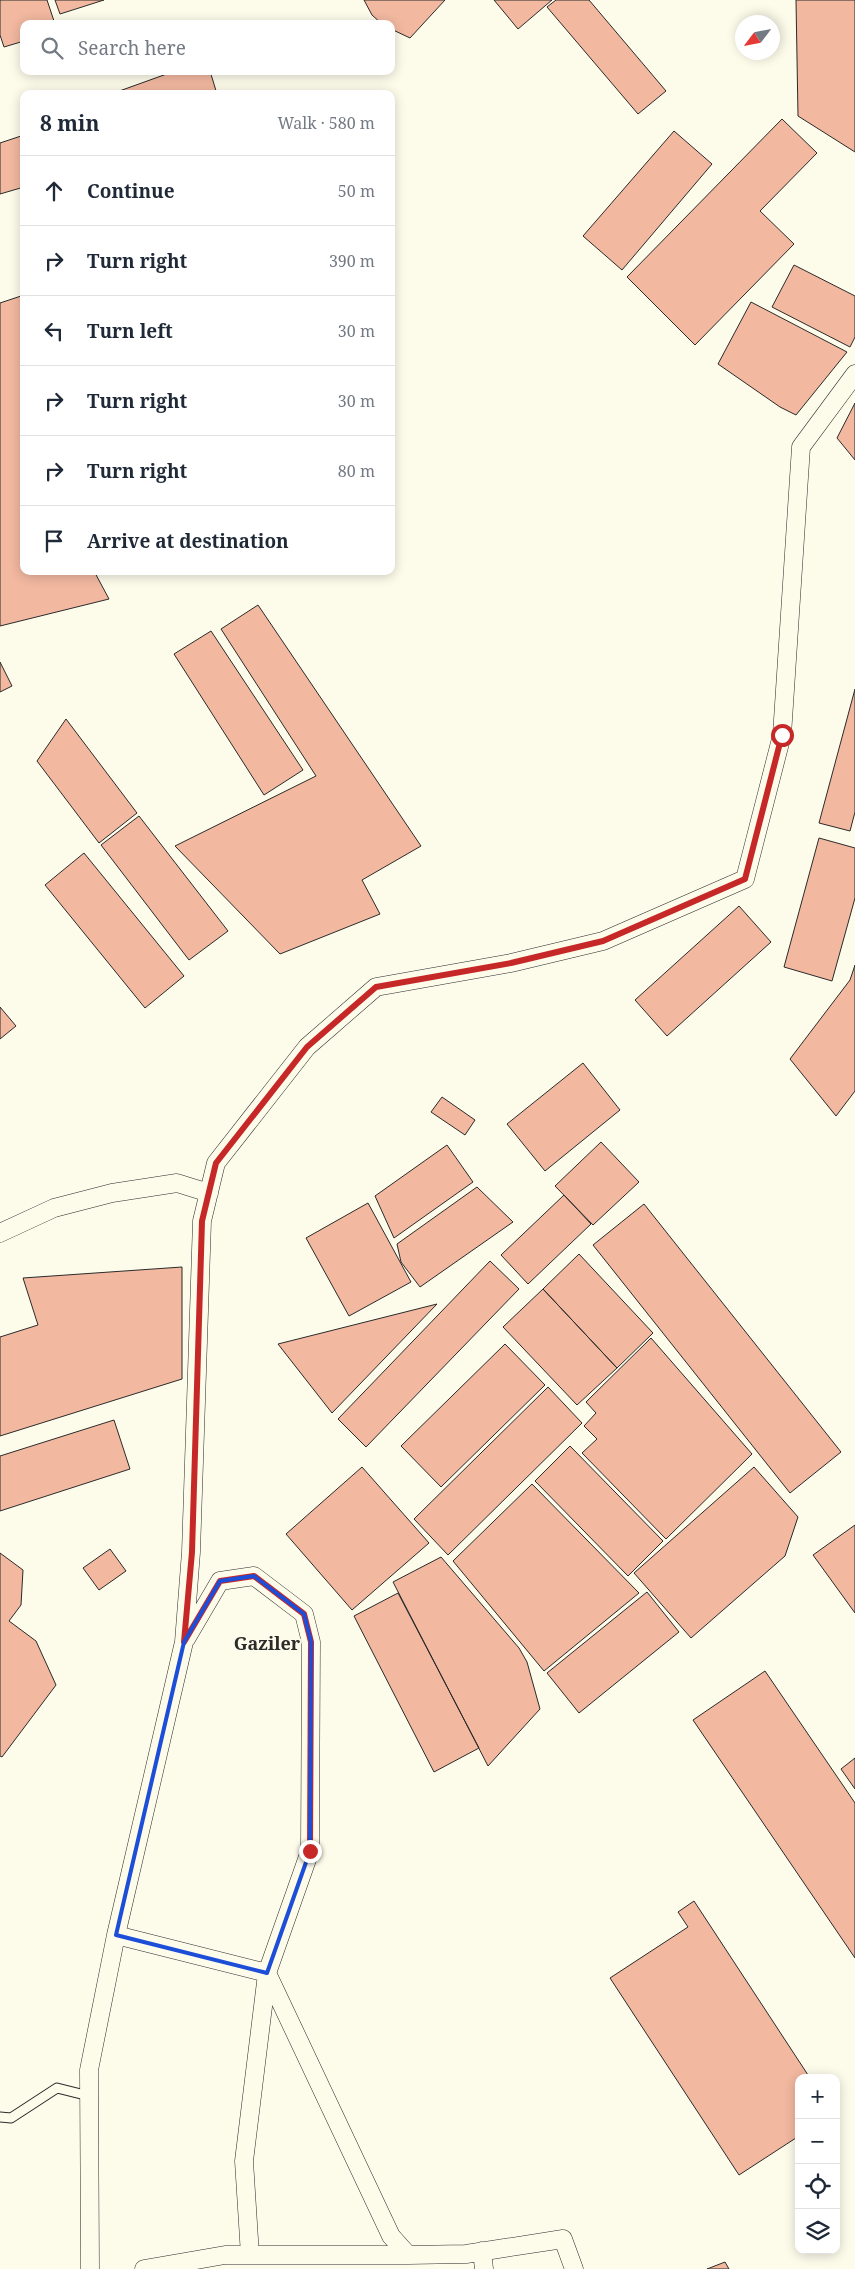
<!DOCTYPE html>
<html lang="en">
<head>
<meta charset="utf-8">
<style>
  body { margin:0; font-family:"Noto Serif",serif; background:#f6f6f7; color:#1f2937 }
  .controls { position:absolute; right:15px; bottom:15px; display:grid; overflow:hidden; border-radius:10px; box-shadow:0 2px 12px #0003 }
  .controls button { width:45px; height:45px; display:grid; place-items:center; padding:0; border:0; border-bottom:1px solid #e0e1e3; background:#fff; color:#1f2937; font:25px sans-serif }
  .compass { position:absolute; left:735px; top:15px; width:45px; height:45px; border-radius:50%; background:#fff; box-shadow:0 2px 12px #0003; rotate:238deg }
  .stop { position:absolute; width:15px; height:15px; margin:-11px; border:4px solid #c62828; border-radius:50%; background:#fff }
  .stop.end { background:#c62828; border-color:#fff; box-shadow:0 1px 5px #0008 }
  .list { margin:0; padding:0; list-style:none }
  h2 { display:flex; justify-content:space-between; align-items:center; height:65px; margin:0; padding:0 20px; font-size:21px }
  h2 small { font-size:16px; font-weight:400; color:#747a83 }
  .list li { display:grid; grid-template-columns:32px 1fr auto; gap:15px; align-items:center; box-sizing:border-box; height:70px; padding:0 20px; border-top:1px solid #e0e1e3 }
  .list b { display:block; font-size:19px; white-space:nowrap }
  .list em { font-size:16px; font-style:normal; color:#747a83 }
  .icon { flex:none; width:28px; height:28px; fill:none; stroke:currentColor; stroke-width:2; stroke-linecap:round; stroke-linejoin:round }
  .map { position:relative; flex:none; width:855px; height:2269px; overflow:hidden }
  .search { position:absolute; background:#fff; box-shadow:0 2px 12px #0003; left:20px; top:20px; width:375px; height:55px; display:flex; align-items:center; gap:12px; box-sizing:border-box; padding:0 18px; border-radius:10px; color:#747a83; font-size:19px }
  .panel { position:absolute; background:#fff; box-shadow:0 2px 12px #0003; left:20px; top:90px; width:375px; height:485px; border-radius:10px }
  .map>svg:first-child { display:block }
</style>
</head>
<body>
<div class="map">
<svg width="855" height="2269" viewBox="0 0 855 2269">
  <rect width="100%" height="100%" fill="#fdfbea"/>
  <path fill="#f2b8a0" stroke="#2b2b2b" d="M0 0H47L55 24H24V41L4 47 0 35Z
    M55 0H104L60 14Z
    M364 0H445L410 38 391 29V24H382L372 15Z
    M494 0H552L518 29Z
    M556 0H589L666 91 638 114 547 7Z
    M796 0H855V152L798 116Z
    M175 71H210L217 94H111Z
    M782 119 817 153 760 211 794 244 695 345 627 277Z
    M674 131 712 164 622 270 583 236Z
    M24 135V187L0 194V143Z
    M794 265 855 296V337L850 347 772 307Z
    M24 295V571H94L109 599 0 626V303Z
    M751 302 847 352 796 415 780 407 718 364Z
    M855 403V460L837 438Z
    M258 605 421 846 362 880 380 914 280 954 175 846 316 776 221 629Z
    M211 631 303 770 264 795 174 654Z
    M0 662 12 686 0 692Z
    M855 689V812L850 831 819 823Z
    M66 719 137 813 99 843 37 761Z
    M139 816 228 931 189 960 101 845Z
    M819 838 855 848V898L832 981 784 967Z
    M84 853 184 976 145 1008 45 885Z
    M739 906 771 942 667 1036 635 1000Z
    M855 965V1091L836 1116 790 1059 850 980Z
    M0 1007 16 1026 0 1039Z
    M583 1063 620 1110 545 1171 507 1124Z
    M442 1097 475 1120 465 1135 431 1112Z
    M601 1142 639 1182 593 1225 555 1186Z
    M447 1145 473 1182 394 1238 375 1196Z
    M477 1187 513 1222 420 1287 401 1262 397 1244Z
    M564 1195 591 1224 528 1284 501 1255Z
    M368 1203 411 1282 349 1316 306 1238Z
    M644 1204 841 1452 790 1493 593 1245Z
    M579 1254 653 1333 617 1368 543 1289Z
    M490 1261 519 1289 366 1447 338 1419Z
    M182 1267V1379L0 1436V1337L38 1325 23 1278Z
    M543 1289 617 1368 577 1405 503 1327Z
    M437 1304 332 1413 278 1344Z
    M651 1338 752 1454 666 1539 582 1453 597 1439 584 1426 596 1413 586 1402Z
    M505 1344 545 1385 441 1487 401 1446Z
    M548 1387 582 1423 448 1555 414 1519Z
    M114 1420 130 1469 0 1511V1456Z
    M570 1446 663 1541 628 1576 535 1481Z
    M362 1467 429 1543 352 1610 286 1534Z
    M754 1467 798 1517 785 1556 691 1638 634 1573Z
    M532 1484 639 1593 544 1671 453 1561Z
    M855 1525V1613L813 1555Z
    M110 1549 126 1571 99 1590 83 1568Z
    M0 1553 23 1570 21 1605 9 1621 36 1641 56 1685 2 1757 0 1756Z
    M441 1557 519 1648 527 1662 540 1709 488 1766 393 1582Z
    M647 1592 679 1632 579 1713 547 1673Z
    M398 1593 479 1748 434 1772 354 1616Z
    M765 1671 855 1803V1958L693 1720Z
    M855 1758V1789L841 1769Z
    M694 1901 810 2078H799V2136L739 2175 610 1978 688 1927 678 1912Z
    M725 2262 729 2269H707Z"/>
  <g fill="none" stroke-linecap="round" stroke-linejoin="round">
    <defs>
      <path id="lane" d="M0 2117 11 2118 57 2088 89 2096"/>
      <path id="street" d="M0 1233 54 1208 112 1193 177 1183 209 1193
        M116 1935 267 1973 310 1851 311 1642 304 1614 254 1576 220 1581 186 1639
        M267 1973 391 2236 408 2255 466 2254 563 2239 574 2269
        M482 2251 484 2269
        M250 2255 244 2161 267 1974
        M90 2269 89 2070 116 1935 184 1642 191 1552 202 1221 216 1163 307 1047 376 987 511 963 603 941 745 879 782 735 801 447 855 374
        M144 2269 225 2255H408"/>
    </defs>
    <use href="#lane" stroke="#2b2b2b" stroke-width="11"/>
    <use href="#street" stroke="#2b2b2b" stroke-width="19"/>
    <use href="#lane" stroke="#fdfbea" stroke-width="9"/>
    <use href="#street" stroke="#fdfbea" stroke-width="18"/>
  </g>
  <g fill="none" stroke-linecap="round" stroke-linejoin="round">
    <path stroke="#c62828" stroke-width="6" d="M310 1851 311 1642 304 1614 254 1576 220 1581 184 1642 192 1552 202 1221 216 1163 307 1047 376 987 511 963 603 941 745 879 782 735"/>
  </g>
  <path fill="none" stroke="#1d4ed8" stroke-width="4" stroke-linejoin="round" d="M254 1576 304 1614 311 1642 310 1851 267 1973 116 1935 184 1642 220 1581Z"/>
  <g text-anchor="middle" stroke-width="4" stroke-linejoin="round" paint-order="stroke">
    <g font-size="18" font-weight="bold" fill="#2b2b2b" stroke="#fdfbea">
      <text x="267" y="1650">Gaziler</text>
    </g>
  </g>
</svg>
<div class="controls">
<button>+</button>
<button>−</button>
<button><svg class="icon" aria-label="locate" viewBox="0 0 24 24"><circle cx="12" cy="12" r="6"/><path d="M12 2v4M12 18v4M2 12h4M18 12h4"/></svg></button>
<button><svg class="icon" aria-label="layers" viewBox="0 0 24 24"><path d="M12 4l9 5-9 5-9-5zM3 14l9 5 9-5"/></svg></button>
</div>
<svg class="compass" viewBox="-18 -18 36 36"><path d="M0-13l5 13h-10z" fill="#e53935"/><path d="M0 13l5-13h-10z" fill="#747a83"/></svg>
<div class="stop" style="left:782px;top:735px"></div>
<div class="stop end" style="left:310px;top:1851px"></div>
<div class="search"><svg class="icon" aria-label="search" viewBox="0 0 24 24"><circle cx="10" cy="10" r="6"/><path d="M15 15l6 6"/></svg>Search here</div>
<section class="panel">
<h2>8 min<small>Walk · 580 m</small></h2>
<ul class="list">
<li><svg class="icon" aria-label="ahead" viewBox="0 0 24 24"><path d="M12 20V5M6 11l6-6 6 6"/></svg><div><b>Continue</b></div><em>50 m</em></li>
<li><svg class="icon" aria-label="right" viewBox="0 0 24 24"><path d="M7 20v-9h11M14 6l5 5-5 5"/></svg><div><b>Turn right</b></div><em>390 m</em></li>
<li><svg class="icon" aria-label="left" viewBox="0 0 24 24"><path d="M17 20v-9H6M10 6l-5 5 5 5"/></svg><div><b>Turn left</b></div><em>30 m</em></li>
<li><svg class="icon" aria-label="right" viewBox="0 0 24 24"><path d="M7 20v-9h11M14 6l5 5-5 5"/></svg><div><b>Turn right</b></div><em>30 m</em></li>
<li><svg class="icon" aria-label="right" viewBox="0 0 24 24"><path d="M7 20v-9h11M14 6l5 5-5 5"/></svg><div><b>Turn right</b></div><em>80 m</em></li>
<li><svg class="icon" aria-label="arrive" viewBox="0 0 24 24"><path d="M6 21V4h12l-3 4 3 4H6"/></svg><div><b>Arrive at destination</b></div></li>
</ul>
</section>
</div>
</body>
</html>
